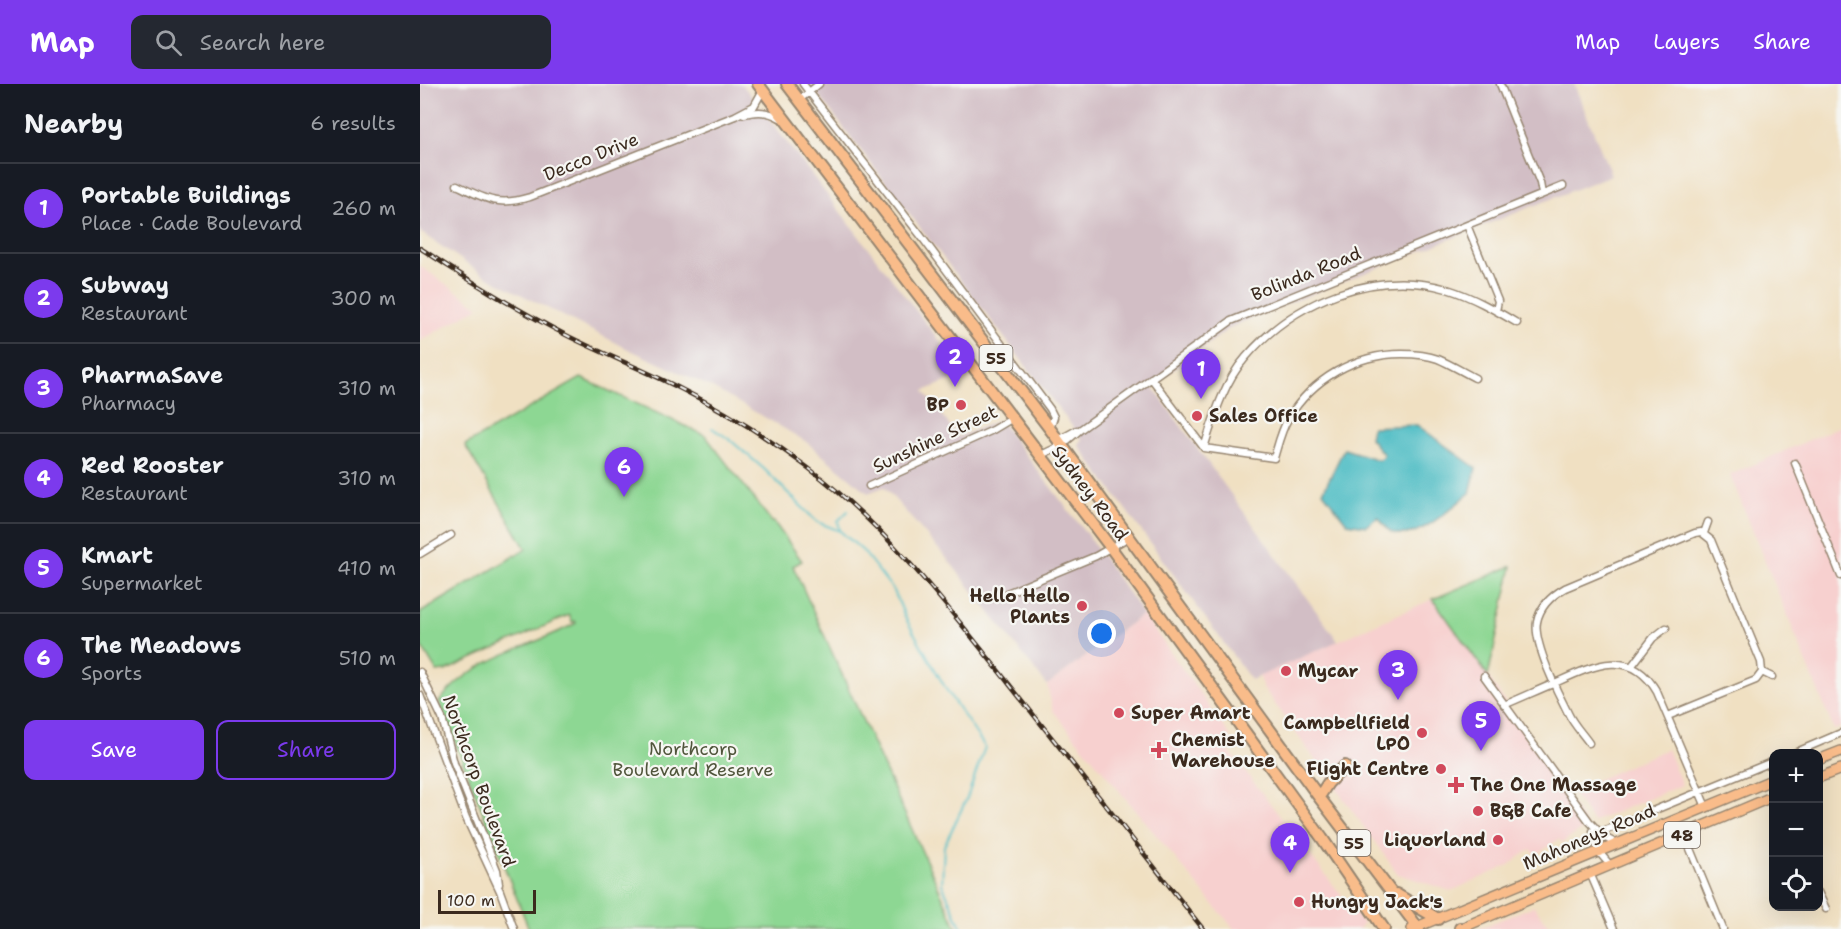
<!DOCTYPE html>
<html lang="en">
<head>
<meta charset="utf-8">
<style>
  body { margin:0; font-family:"Shantell Sans",sans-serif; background:#242831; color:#f1f3f6 }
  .controls { position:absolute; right:18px; bottom:18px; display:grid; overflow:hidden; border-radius:12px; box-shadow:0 6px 24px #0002 }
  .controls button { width:54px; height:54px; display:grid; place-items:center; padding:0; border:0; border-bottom:2px solid #363941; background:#171b24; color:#f1f3f6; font:30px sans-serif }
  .scale { position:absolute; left:18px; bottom:15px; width:98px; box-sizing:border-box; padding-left:6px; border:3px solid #3b2a1e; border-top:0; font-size:16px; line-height:21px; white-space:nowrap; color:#3b2a1e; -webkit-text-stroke:4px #f6f6f2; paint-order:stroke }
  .you { position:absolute; left:682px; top:550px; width:21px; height:21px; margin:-15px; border:4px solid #fff; border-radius:50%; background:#1a73e8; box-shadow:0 0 0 9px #1a73e833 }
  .badge { display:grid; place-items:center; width:39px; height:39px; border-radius:50%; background:#7c3aed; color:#fff; font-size:20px; font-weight:700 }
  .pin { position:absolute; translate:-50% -50px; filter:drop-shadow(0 2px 3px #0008) }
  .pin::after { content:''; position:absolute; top:32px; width:21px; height:18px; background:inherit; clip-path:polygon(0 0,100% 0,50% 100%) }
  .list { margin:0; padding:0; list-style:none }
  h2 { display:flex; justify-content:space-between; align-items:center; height:78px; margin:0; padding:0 24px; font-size:26px }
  h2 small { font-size:20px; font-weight:400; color:#9ea1a6 }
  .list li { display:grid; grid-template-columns:39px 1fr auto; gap:18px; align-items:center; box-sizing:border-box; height:90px; padding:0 24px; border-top:2px solid #363941 }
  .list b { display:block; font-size:22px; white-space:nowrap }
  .list p { margin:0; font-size:20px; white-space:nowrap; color:#9ea1a6 }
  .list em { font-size:20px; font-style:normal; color:#9ea1a6 }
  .actions { display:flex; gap:12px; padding:18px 24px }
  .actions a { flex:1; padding:14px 0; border:2px solid #7c3aed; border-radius:12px; text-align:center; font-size:21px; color:#7c3aed }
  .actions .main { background:#7c3aed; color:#fff }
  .icon { flex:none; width:33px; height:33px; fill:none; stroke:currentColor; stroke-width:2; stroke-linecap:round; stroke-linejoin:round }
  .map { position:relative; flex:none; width:1421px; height:845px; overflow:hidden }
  header { display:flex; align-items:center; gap:36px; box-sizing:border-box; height:84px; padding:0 30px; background:#7c3aed; color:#fff }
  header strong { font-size:28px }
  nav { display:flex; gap:33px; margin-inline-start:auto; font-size:21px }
  .search { width:420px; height:54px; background:#242831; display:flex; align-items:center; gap:15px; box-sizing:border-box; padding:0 21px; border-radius:12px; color:#9ea1a6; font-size:22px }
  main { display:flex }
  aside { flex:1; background:#171b24 }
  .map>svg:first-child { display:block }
</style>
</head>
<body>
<header>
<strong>Map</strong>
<div class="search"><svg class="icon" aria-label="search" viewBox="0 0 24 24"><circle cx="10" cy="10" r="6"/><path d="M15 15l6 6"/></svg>Search here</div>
<nav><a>Map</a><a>Layers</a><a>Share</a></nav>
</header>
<main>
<aside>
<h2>Nearby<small>6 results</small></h2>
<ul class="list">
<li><span class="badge">1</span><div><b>Portable Buildings</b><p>Place · Cade Boulevard</p></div><em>260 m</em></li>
<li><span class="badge">2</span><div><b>Subway</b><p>Restaurant</p></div><em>300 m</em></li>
<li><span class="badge">3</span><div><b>PharmaSave</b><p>Pharmacy</p></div><em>310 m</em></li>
<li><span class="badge">4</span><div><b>Red Rooster</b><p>Restaurant</p></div><em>310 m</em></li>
<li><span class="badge">5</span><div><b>Kmart</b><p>Supermarket</p></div><em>410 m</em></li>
<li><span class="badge">6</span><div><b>The Meadows</b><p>Sports</p></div><em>510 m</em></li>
</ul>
<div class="actions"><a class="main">Save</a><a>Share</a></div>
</aside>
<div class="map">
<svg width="1421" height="845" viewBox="0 0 1421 845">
  <rect width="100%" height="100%" fill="#f6f6f2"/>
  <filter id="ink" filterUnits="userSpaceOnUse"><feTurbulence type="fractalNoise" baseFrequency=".0167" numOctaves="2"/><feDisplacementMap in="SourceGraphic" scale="12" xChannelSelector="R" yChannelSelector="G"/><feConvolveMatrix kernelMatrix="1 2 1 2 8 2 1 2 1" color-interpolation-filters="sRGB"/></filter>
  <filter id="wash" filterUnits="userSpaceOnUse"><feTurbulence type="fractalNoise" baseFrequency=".008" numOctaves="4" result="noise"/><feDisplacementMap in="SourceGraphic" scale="24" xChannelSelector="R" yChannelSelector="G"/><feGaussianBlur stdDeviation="1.35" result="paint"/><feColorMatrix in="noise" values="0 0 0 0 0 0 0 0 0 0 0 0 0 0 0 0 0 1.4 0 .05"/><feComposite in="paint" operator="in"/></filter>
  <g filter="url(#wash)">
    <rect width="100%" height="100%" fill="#f0e0c2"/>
    <path fill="#f7d0cf" d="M0 182 59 223 0 257Z
      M1421 342V643L1414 646 1310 391Z
      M1013 515 1068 592 1143 709 1167 742 1142 759 1139 755 1116 771 1111 765 1087 782 1031 807 978 790 844 605 838 592Z
      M723 530 810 651 807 664 943 839 939 845H814L633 627 627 601Z
      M1247 665 1262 701 1175 737 1174 739 1151 707Z
      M1114 822 1131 845H1058Z"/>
    <path fill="#d2bec5" d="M0 0H322L545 290 504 307 538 353 579 336 666 449 723 530 627 601 529 477 464 403 448 409 385 357 358 341 289 302 208 265 104 212 63 190 0 148Z
      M390 0H1154L1191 91 822 238 807 246 732 302 918 557 831 596 659 362 662 355Z"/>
    <path fill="#8dd793" stroke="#648058" stroke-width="1.5" d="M161 294 285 351 352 438H354L382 477 373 482 537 845H109L19 618C51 574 111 564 156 539L155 537 152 538 149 531 25 587 17 588 0 560V529L106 465 45 361Z
      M1092 482 1068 592 1013 515Z"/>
    <path fill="#4fbdc5" stroke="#457472" stroke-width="1.5" d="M997 341 1056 384 1050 409C1032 423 993 462 970 447 966 444 962 437 958 433L946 442 927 439 903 408 924 365 959 376 964 371 950 354 952 343Z"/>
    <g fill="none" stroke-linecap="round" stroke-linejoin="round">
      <path stroke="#4fbdc5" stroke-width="2" d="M292 344 309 355 344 385 397 438 420 447 443 467 474 507 486 535 529 610 565 663 547 714 524 762 522 800 542 845
        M420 447 418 437 428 427"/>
    </g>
  </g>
  <g filter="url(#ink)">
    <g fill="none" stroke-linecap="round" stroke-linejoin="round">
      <defs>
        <path id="minor" d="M383 0 501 152 630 325 634 333 630 345
          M1080 0 1120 99 1122 110
          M379 16 399 0
          M324 30C338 27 348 27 360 34
          M37 101C65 115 78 123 110 113L315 32 334 22 343 6
          M1047 141 1078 217 1076 227
          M731 294 784 364
          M637 357 657 346
          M784 364C794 332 804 298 826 273 874 217 954 184 1027 205 1053 213 1075 226 1097 239
          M784 364 854 374C858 361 861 347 868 335 892 295 935 270 982 270 993 270 1007 271 1018 275 1030 280 1043 288 1055 294
          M621 371 642 361 661 345 811 237 1143 102
          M1375 379 1421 492
          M449 402 573 346 593 334
          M1284 449 1288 438
          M0 470 31 451
          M575 514 676 472 709 453
          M1211 583 1233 554 1246 544
          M0 588 22 634 34 679 77 786 79 800
          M1342 588 1352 593
          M1064 592 1169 737 1184 753 1197 760
          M0 611 46 734 80 807 94 845
          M1084 621C1101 614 1118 606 1135 599 1172 582 1211 562 1237 608L1286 723
          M1169 659C1162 649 1153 640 1148 629 1138 610 1113 558 1117 538 1120 522 1131 512 1145 504L1275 449 1281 448 1291 456 1341 578 1342 588 1336 596 1248 632
          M1372 670 1421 649
          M1173 747 1178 767 1190 781
          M1264 750 1303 845
          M1174 751 1354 677
          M1170 789 1194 845
          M1398 808 1406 825"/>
        <path id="primary" d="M1398 676 1421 667
          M1398 694 1421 685
          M992 845 1354 695
          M1039 845 1354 712"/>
        <path id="trunk" d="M338 0 691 464 902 754 964 845
          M367 0 630 345 899 713 999 845
          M899 713 908 699 925 682
          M976 810 1018 835
          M1040 845V844"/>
      </defs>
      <use href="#minor" stroke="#968570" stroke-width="9"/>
      <use href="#primary" stroke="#968570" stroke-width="12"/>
      <use href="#trunk" stroke="#968570" stroke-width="14"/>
      <use href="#minor" stroke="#fff" stroke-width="6"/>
      <use href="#primary" stroke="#f9bc8a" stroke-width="9"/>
      <use href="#trunk" stroke="#f9bc8a" stroke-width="10"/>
      <defs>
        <path id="rail" d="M0 164C47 195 95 225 146 251 183 270 223 285 261 305 305 327 347 353 387 383 467 443 527 522 589 600 654 681 719 763 783 845"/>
      </defs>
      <use href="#rail" stroke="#3b2a1e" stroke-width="4.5"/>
      <use href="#rail" stroke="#f6f6f2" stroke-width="2" stroke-dasharray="7" stroke-linecap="butt"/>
    </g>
  </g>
  <g fill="#d1495b" stroke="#f6f6f2" stroke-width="2">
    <circle cx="541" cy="321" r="6"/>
    <circle cx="777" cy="332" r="6"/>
    <circle cx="662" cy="522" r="6"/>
    <circle cx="866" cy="587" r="6"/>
    <circle cx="699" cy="629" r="6"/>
    <circle cx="1002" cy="649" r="6"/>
    <path d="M736 657h6v6h6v6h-6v6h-6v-6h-6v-6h6z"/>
    <circle cx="1021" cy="685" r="6"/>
    <path d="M1033 692h6v6h6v6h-6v6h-6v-6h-6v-6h6z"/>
    <circle cx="1058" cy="727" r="6"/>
    <circle cx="1078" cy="756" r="6"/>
    <circle cx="879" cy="818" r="6"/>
  </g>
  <g text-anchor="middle" stroke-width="4.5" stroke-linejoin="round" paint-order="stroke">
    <g fill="#f6f6f2" stroke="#73675e" stroke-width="1.5">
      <rect x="559.5" y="261" width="33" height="26" rx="4.5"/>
      <rect x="1244" y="738" width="36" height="26" rx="4.5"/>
      <rect x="917.5" y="746" width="33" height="26" rx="4.5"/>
    </g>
    <g font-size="16" font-weight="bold" fill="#3b2a1e">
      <text x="576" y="280">55</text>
      <text x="1262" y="757">48</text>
      <text x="934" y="765">55</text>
    </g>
    <g font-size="18" fill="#3b2a1e" stroke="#f6f6f2">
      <text transform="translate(171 73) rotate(-22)" y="6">Decco Drive</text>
      <text transform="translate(886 190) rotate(-22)" y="6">Bolinda Road</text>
      <text transform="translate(515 355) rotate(-25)" y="6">Sunshine Street</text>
      <text transform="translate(670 409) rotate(53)" y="6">Sydney Road</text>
      <text transform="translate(59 697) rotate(70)" y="6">Northcorp Boulevard</text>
      <text transform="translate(1169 753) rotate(-23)" y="6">Mahoneys Road</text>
    </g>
    <g font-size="18" font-weight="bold" fill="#3b2a1e" stroke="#f6f6f2" text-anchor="start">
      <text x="529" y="327" text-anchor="end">BP</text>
      <text x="789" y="338">Sales Office</text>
      <text x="650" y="518" text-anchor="end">Hello Hello<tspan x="650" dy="21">Plants</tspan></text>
      <text x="878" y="593">Mycar</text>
      <text x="711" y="635">Super Amart</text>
      <text x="990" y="645" text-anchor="end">Campbellfield<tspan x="990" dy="21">LPO</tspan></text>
      <text x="751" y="662">Chemist<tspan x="751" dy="21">Warehouse</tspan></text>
      <text x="1009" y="691" text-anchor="end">Flight Centre</text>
      <text x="1050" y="707">The One Massage</text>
      <text x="1070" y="733">B&amp;B Cafe</text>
      <text x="1066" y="762" text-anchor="end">Liquorland</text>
      <text x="891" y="824">Hungry Jack's</text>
    </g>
    <g font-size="18" fill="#50553b" stroke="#f6f6f2">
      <text x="273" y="671">Northcorp<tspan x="273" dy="21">Boulevard Reserve</tspan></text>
    </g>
  </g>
</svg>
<div class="controls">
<button>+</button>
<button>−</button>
<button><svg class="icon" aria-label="locate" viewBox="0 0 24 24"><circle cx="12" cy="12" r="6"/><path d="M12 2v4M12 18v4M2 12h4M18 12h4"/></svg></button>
</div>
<div class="scale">100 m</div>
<div class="you"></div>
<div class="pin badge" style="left:781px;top:315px">1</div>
<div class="pin badge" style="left:535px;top:303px">2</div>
<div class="pin badge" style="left:978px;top:616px">3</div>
<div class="pin badge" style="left:870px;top:789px">4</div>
<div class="pin badge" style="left:1061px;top:667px">5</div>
<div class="pin badge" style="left:204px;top:413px">6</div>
</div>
</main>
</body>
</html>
